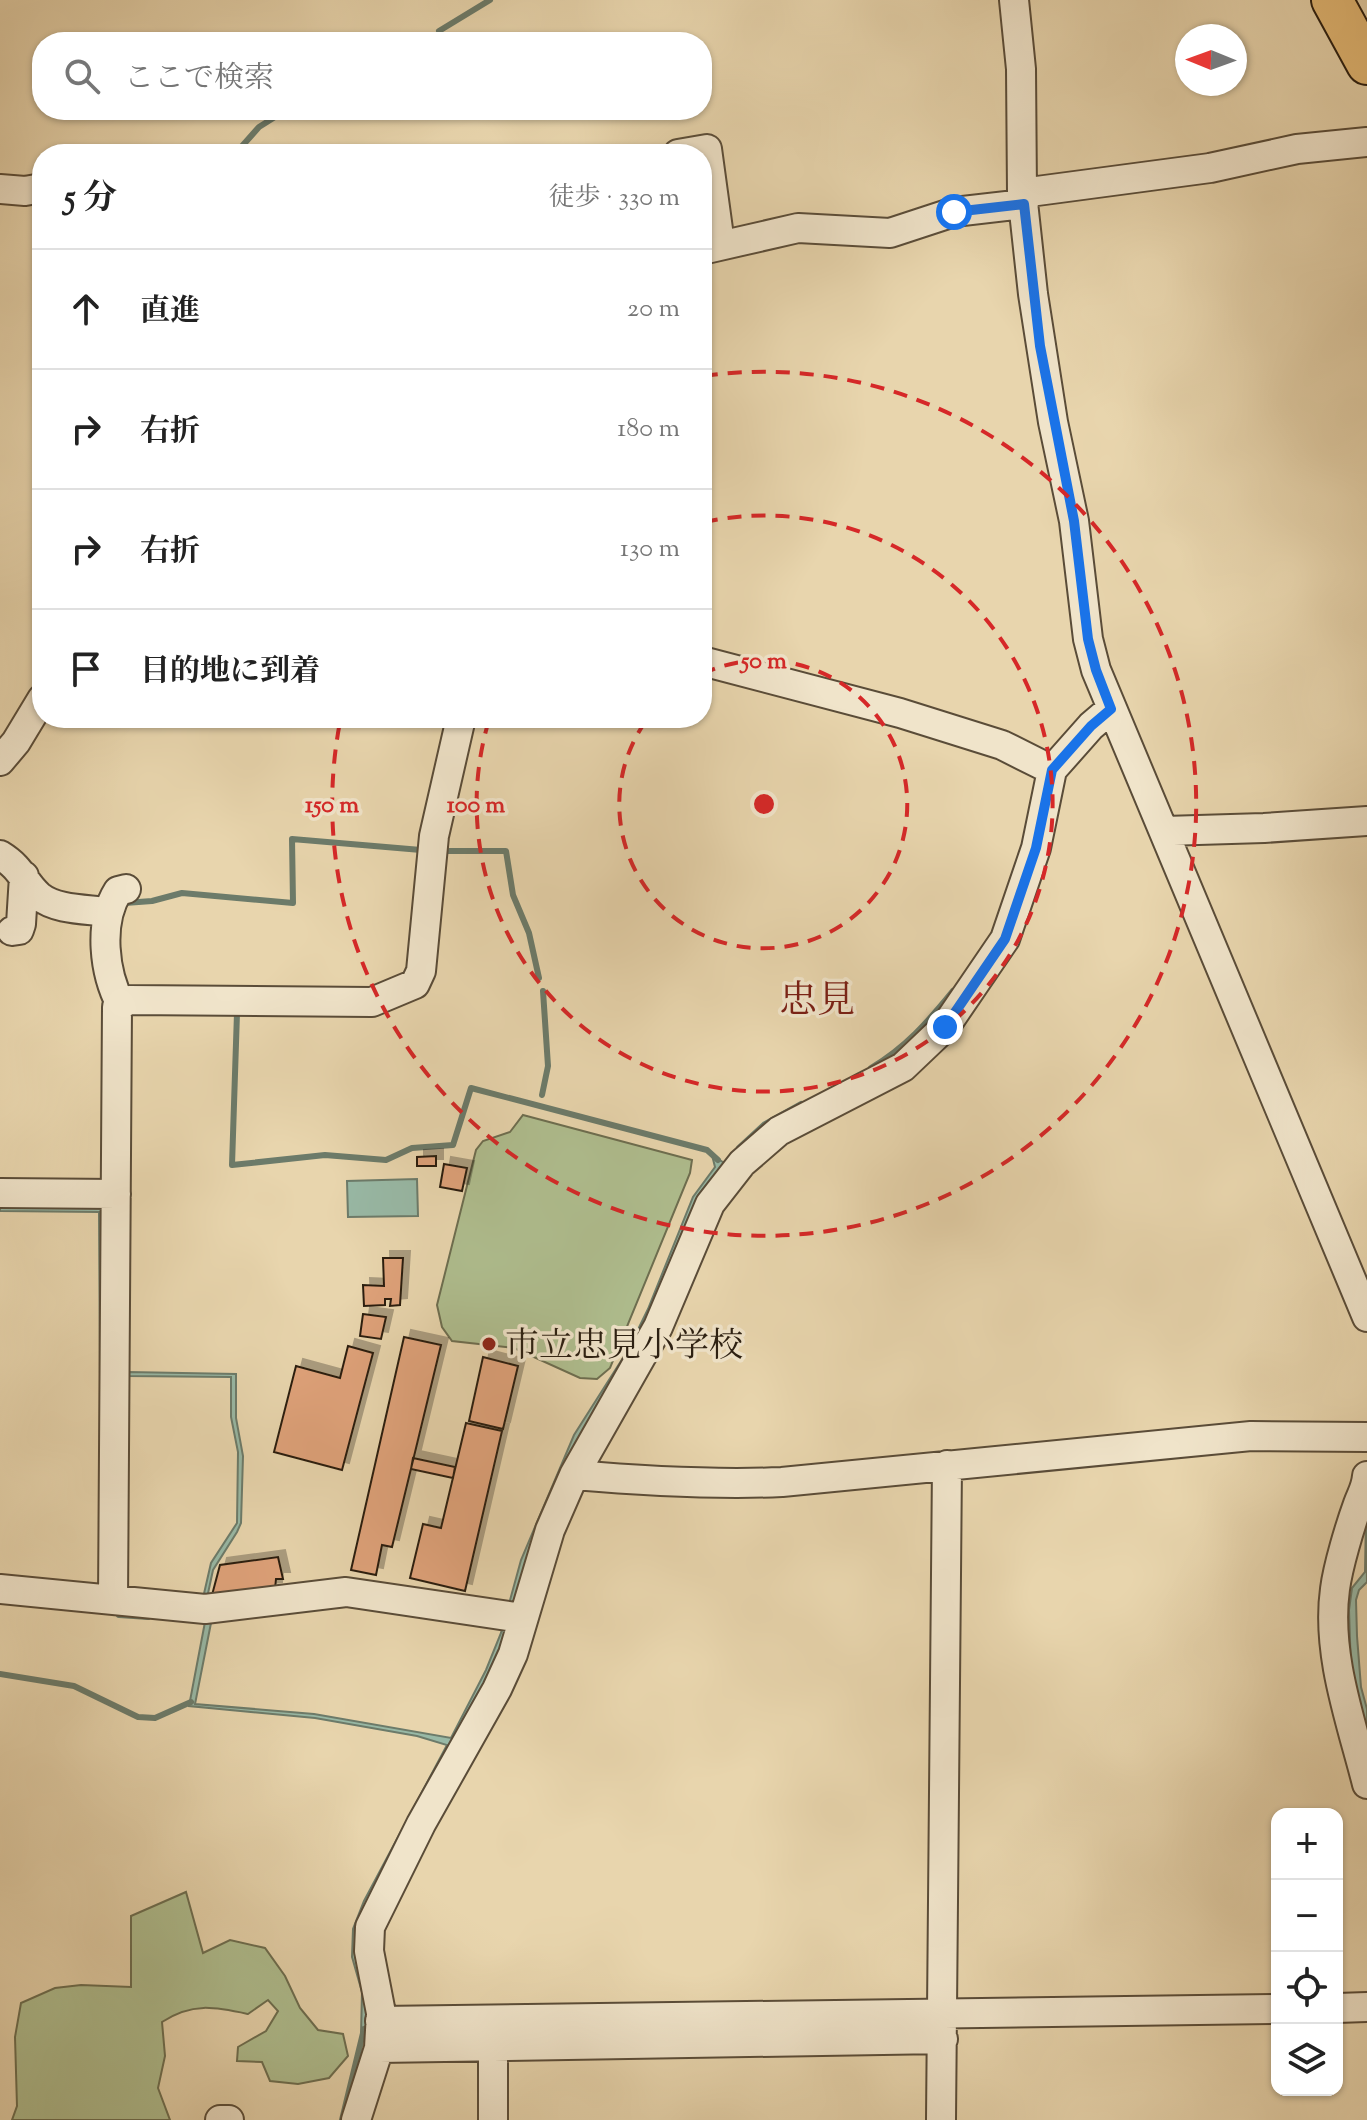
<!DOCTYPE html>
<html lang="ja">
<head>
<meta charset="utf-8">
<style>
  body { margin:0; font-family:"Sorts Mill Goudy","Noto Serif JP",serif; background:#f6f6f6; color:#222 }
  .controls { position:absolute; right:24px; bottom:24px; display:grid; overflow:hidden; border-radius:16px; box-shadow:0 2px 6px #0004 }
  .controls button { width:72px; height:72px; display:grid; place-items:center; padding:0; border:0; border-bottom:2px solid #e0e0e0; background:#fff; color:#222; font:40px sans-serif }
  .compass { position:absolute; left:1175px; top:24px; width:72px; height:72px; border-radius:50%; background:#fff; box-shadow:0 2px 6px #0004; rotate:271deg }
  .stop { position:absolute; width:24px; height:24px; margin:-18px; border:6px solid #1a73e8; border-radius:50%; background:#fff }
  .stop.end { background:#1a73e8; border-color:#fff; box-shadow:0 2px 8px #0008 }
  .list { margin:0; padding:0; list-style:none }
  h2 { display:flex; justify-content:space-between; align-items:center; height:104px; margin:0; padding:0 32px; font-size:34px }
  h2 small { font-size:26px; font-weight:400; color:#767676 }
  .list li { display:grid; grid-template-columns:52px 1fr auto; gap:24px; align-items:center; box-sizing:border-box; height:120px; padding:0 32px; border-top:2px solid #e0e0e0 }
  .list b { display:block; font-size:30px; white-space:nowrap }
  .list em { font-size:26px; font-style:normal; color:#767676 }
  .icon { flex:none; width:44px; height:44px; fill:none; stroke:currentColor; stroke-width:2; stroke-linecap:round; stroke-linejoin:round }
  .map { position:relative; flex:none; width:1367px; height:2120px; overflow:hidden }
  .search { position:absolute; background:#fff; box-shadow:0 2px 6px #0004; left:32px; top:32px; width:680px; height:88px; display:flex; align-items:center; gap:20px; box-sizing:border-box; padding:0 28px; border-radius:32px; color:#767676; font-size:30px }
  .panel { position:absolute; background:#fff; box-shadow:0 2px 6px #0004; left:32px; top:144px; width:680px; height:584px; border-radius:32px }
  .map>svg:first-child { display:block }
</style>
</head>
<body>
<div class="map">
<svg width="1367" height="2120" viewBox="0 0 1367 2120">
  <defs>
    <filter id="shadow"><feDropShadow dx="7" dy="-7" stdDeviation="0" flood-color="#0004"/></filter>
  </defs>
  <rect width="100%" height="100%" fill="#e8d5ad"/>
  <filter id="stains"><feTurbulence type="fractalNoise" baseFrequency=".0025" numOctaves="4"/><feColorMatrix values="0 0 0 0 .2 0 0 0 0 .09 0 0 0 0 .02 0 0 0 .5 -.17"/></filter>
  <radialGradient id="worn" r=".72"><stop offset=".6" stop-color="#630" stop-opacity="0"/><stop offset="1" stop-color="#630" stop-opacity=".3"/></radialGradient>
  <path fill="#afbe8f" stroke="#6d6e50" stroke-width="2" d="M523 1115 692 1160 690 1173 610 1368 597 1379 580 1378 514 1348 452 1341 442 1327 437 1305 476 1150 483 1141 510 1132Z
    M186 1892 203 1953 230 1940 265 1948 285 1976 300 2008 318 2030 343 2034 348 2056 329 2078 298 2084 270 2081 262 2062 237 2061 238 2047 266 2031 278 2011 268 2000 248 2014C215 2007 192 2002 162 2022L165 2056 158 2088 170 2120H12L17 2106 15 2037 21 2003 55 1988 81 1985 131 1987V1916Z"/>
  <path fill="#98b9a6" stroke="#6c7b6a" stroke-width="2" d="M712 1155 729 1166 510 1637 414 1822 368 1987 367 2039 361 2035 362 1992 352 1957 353 1929 364 1901 447 1745 417 1736 315 1718 189 1706 205 1622 211 1623 195 1704 314 1714 451 1738 486 1670 501 1633 521 1560 574 1435 628 1350 648 1309 693 1197 715 1167Z
    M417 1179 418 1216 348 1217 347 1181Z
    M0 1206H104V1377H100L99 1212 0 1211Z
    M128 1372 236 1374V1418L243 1456 241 1523 237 1532 213 1570 207 1598H203L211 1563 237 1523 238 1452 231 1417V1377L128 1376Z
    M1366 1514 1367 1582 1359 1590 1356 1600 1357 1636 1361 1687 1367 1709V1735L1351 1670 1349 1610 1352 1588 1365 1572Z"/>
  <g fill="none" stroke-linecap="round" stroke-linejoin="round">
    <path stroke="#6c7b6a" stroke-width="6" d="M439 31 490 0
      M415 42 427 36
      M235 154 259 127 286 110
      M440 851H506L513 895 529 933 539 978
      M125 903 152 901 182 893 293 903 292 839 421 850
      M237 1013 232 1165 325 1155 386 1160 412 1148 453 1145 471 1088 707 1150 718 1160
      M871 1068C905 1048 928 1022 953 991
      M542 1095 548 1066 543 991
      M739 1148 765 1124 801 1104
      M119 1615 148 1617
      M0 1674 74 1686 138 1717 155 1718 191 1702
      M342 2120 364 2029"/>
  </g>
  <path fill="#dfa27a" stroke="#2b1f11" stroke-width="2" filter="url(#shadow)" d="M436 1156V1166H417V1157Z
    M444 1164 467 1168 462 1191 440 1187Z
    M383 1258H403L400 1305 390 1306 391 1299H385V1305L364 1306 363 1285 384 1286Z
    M363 1314 386 1317 381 1339 360 1336Z
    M404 1337 441 1345 392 1547 382 1545 376 1575 351 1570Z
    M348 1346 373 1353 342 1470 274 1452 296 1366 340 1378Z
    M483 1357 518 1366 503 1429 469 1421Z
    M466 1423 502 1431 465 1591 410 1578 423 1524 441 1528Z
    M413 1458 455 1467 453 1478 411 1469Z
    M278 1557 283 1579H276L275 1589 212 1595 220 1565Z"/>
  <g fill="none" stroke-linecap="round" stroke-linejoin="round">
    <defs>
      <path id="minor" d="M1014 0 1021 69 1022 193 1033 294 1053 422 1074 521 1088 639 1096 670 1367 1317
        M678 154 707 149 720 244
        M0 189 25 191 42 188
        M1022 193 1210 168 1297 149 1367 142
        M702 250 798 228 890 233 954 212 1024 204
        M702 661 900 713 1002 745 1052 770
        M0 761 16 742 42 699
        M1165 831 1264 828 1367 821
        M0 855C23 869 23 882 39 896 56 910 86 909 107 912
        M12 931 19 930 21 924 24 876
        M121 1005C104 973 98 923 118 891L126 889
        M0 1193 116 1194
        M574 1475C644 1481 712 1485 782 1482L1251 1436 1367 1437
        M1367 1476C1366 1488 1362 1493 1358 1504 1350 1526 1338 1566 1335 1589 1326 1654 1351 1721 1367 1784
        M0 1589 205 1609 346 1592 522 1618
        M113 1600 117 1007 129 1000 372 1002 415 984 421 971 434 836 461 718
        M1337 2008 1367 2007
        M380 2021 1277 2009
        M493 2046V2120
        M379 2048 943 2039
        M220 2120H229
        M356 2120 379 2048 381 2013 369 1951 370 1927 421 1824 497 1689 513 1654 550 1530 574 1475 658 1327 710 1204 742 1163 779 1131 903 1067 945 1027 1005 939 1036 848 1052 770 1091 726 1111 709
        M941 2120 947 1465"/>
      <path id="highway" d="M1332 0 1367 64"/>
    </defs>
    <use href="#minor" stroke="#5a4c38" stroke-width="32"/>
    <use href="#highway" stroke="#2b1f11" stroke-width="44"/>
    <use href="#minor" stroke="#f0e4ca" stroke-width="28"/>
    <use href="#highway" stroke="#e4ba76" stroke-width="40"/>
  </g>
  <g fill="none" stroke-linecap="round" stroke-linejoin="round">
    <path stroke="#1a73e8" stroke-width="10" d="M945 1027 1005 939 1036 848 1052 770 1091 726 1111 709 1096 670 1088 639 1074 521 1040 346 1024 204 954 212"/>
  </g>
  <g fill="none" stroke="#d62828" stroke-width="4" stroke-dasharray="14 10">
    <path d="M702 674A144 144 0 1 1 648 718"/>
    <path d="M704 522A288 288 0 1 1 489 720"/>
    <path d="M704 376A432 432 0 1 1 340 722"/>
  </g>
  <circle fill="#8f2418" stroke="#f0e4ca" stroke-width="3" cx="489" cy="1344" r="8"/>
  <g text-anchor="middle" stroke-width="7" stroke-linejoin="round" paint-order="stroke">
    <g font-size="34" fill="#2b1f11" stroke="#f0e4ca" text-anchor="start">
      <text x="505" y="1356">市立忠見小学校</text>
    </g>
    <g font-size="38" fill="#7a1f14" stroke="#f0e4ca">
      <text x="817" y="1012">忠見</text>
    </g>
  </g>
  <circle cx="764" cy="804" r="12" fill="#d62828" stroke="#f0e4ca" stroke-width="4"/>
  <g font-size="24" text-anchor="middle" font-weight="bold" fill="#d62828" stroke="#f0e4ca" stroke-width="7" stroke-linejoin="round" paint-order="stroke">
    <text x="764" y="668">50 m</text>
    <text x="332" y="812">150 m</text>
    <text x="476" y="812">100 m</text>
  </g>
  <rect width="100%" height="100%" filter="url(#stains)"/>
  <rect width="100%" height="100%" fill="url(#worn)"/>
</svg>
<div class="controls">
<button>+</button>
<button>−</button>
<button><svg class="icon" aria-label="locate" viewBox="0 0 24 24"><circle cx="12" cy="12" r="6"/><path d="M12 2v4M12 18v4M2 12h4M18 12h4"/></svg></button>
<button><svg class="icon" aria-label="layers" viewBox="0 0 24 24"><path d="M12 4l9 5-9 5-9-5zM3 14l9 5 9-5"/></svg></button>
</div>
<svg class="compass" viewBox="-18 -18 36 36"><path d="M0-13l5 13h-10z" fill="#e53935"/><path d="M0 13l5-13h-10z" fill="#767676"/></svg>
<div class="stop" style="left:954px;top:212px"></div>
<div class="stop end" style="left:945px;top:1027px"></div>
<div class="search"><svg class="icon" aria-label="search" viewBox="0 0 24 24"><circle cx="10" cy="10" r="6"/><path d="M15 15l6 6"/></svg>ここで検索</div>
<section class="panel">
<h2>5 分<small>徒歩 · 330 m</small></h2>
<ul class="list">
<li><svg class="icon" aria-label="ahead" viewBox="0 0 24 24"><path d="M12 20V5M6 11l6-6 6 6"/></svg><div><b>直進</b></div><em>20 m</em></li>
<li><svg class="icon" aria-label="right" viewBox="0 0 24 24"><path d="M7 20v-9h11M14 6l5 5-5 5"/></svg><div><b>右折</b></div><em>180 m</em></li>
<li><svg class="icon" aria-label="right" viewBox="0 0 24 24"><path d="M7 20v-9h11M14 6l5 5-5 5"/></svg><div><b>右折</b></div><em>130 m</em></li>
<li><svg class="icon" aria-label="arrive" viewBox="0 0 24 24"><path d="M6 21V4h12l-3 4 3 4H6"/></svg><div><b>目的地に到着</b></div></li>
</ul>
</section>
</div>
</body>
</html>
